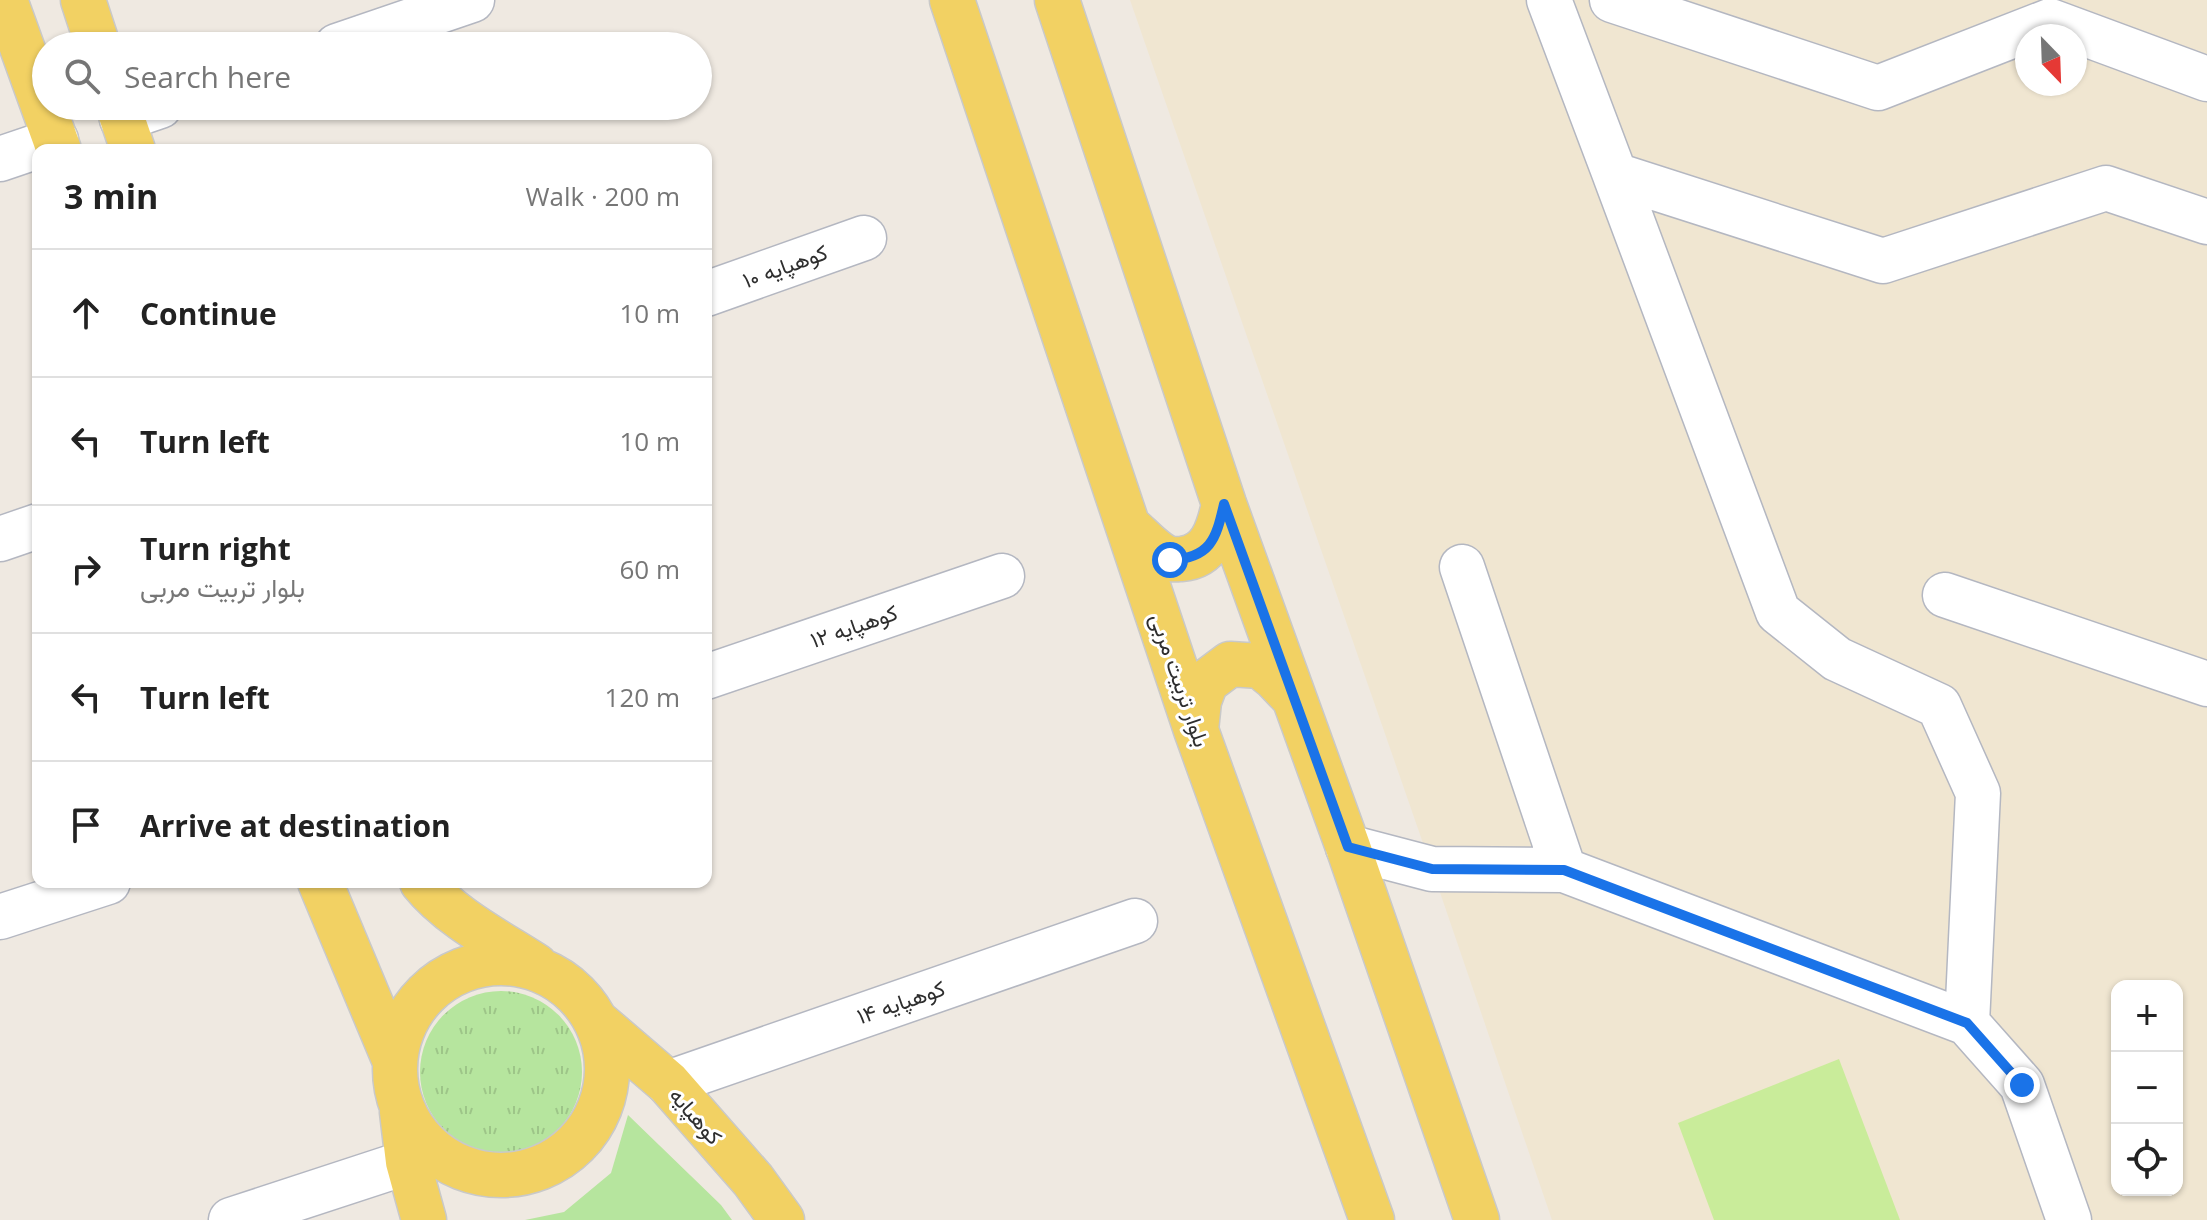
<!DOCTYPE html>
<html lang="en">
<head>
<meta charset="utf-8">
<style>
  body { margin:0; font-family:"Open Sans",Vazirmatn,sans-serif; background:#f2f2f2; color:#222 }
  .controls { position:absolute; right:24px; bottom:24px; display:grid; overflow:hidden; border-radius:16px; box-shadow:0 2px 6px #0004 }
  .controls button { width:72px; height:72px; display:grid; place-items:center; padding:0; border:0; border-bottom:2px solid #e0e0e0; background:#fff; color:#222; font:40px sans-serif }
  .compass { position:absolute; left:2015px; top:24px; width:72px; height:72px; border-radius:50%; background:#fff; box-shadow:0 2px 6px #0004; rotate:157deg }
  .stop { position:absolute; width:24px; height:24px; margin:-18px; border:6px solid #1a73e8; border-radius:50%; background:#fff }
  .stop.end { background:#1a73e8; border-color:#fff; box-shadow:0 2px 8px #0008 }
  .list { margin:0; padding:0; list-style:none }
  h2 { display:flex; justify-content:space-between; align-items:center; height:104px; margin:0; padding:0 32px; font-size:34px }
  h2 small { font-size:26px; font-weight:400; color:#767676 }
  .list li { display:grid; grid-template-columns:52px 1fr auto; gap:24px; align-items:center; box-sizing:border-box; height:128px; padding:0 32px; border-top:2px solid #e0e0e0 }
  .list b { display:block; font-size:30px; white-space:nowrap }
  .list p { margin:0; font-size:26px; white-space:nowrap; color:#767676 }
  .list em { font-size:26px; font-style:normal; color:#767676 }
  .icon { flex:none; width:44px; height:44px; fill:none; stroke:currentColor; stroke-width:2; stroke-linecap:round; stroke-linejoin:round }
  .map { position:relative; flex:none; width:2207px; height:1220px; overflow:hidden }
  .search { position:absolute; background:#fff; box-shadow:0 2px 6px #0004; left:32px; top:32px; width:680px; height:88px; display:flex; align-items:center; gap:20px; box-sizing:border-box; padding:0 28px; border-radius:44px; color:#767676; font-size:30px }
  .panel { position:absolute; background:#fff; box-shadow:0 2px 6px #0004; left:32px; top:144px; width:680px; height:744px; border-radius:16px }
  .map>svg:first-child { display:block }
</style>
</head>
<body>
<div class="map">
<svg width="2207" height="1220" viewBox="0 0 2207 1220">
  <defs>
    <pattern id="grass-tufts" width="24" height="20" patternUnits="userSpaceOnUse" patternTransform="scale(2)"><rect width="24" height="20" fill="#b6e59e"/><path d="M3 7l-1-3M5 7V3M7 7l1-3M15 17l-1-3M17 17v-4M19 17l1-3" fill="none" stroke="#9dc588"/></pattern>
  </defs>
  <rect width="100%" height="100%" fill="#efe9e1"/>
  <path fill="#f0e6d1" fill-rule="evenodd" d="M1130 0H2207V1220H1552L1432 869ZM2027 36H2075V84H2027ZM2117 986H2177V1190H2117Z"/>
  <path fill="url(#grass-tufts)" d="M420 1072a81 81 0 1 1 162 0a81 81 0 1 1-162 0Z"/>
  <path fill="#b6e59e" d="M628 1115 721 1205 732 1220H525L564 1212 611 1173Z"/>
  <path fill="#c9ec9a" d="M1839 1059 1900 1220H1714L1678 1123Z"/>
  <g fill="none" stroke-linecap="round" stroke-linejoin="round">
    <defs>
      <path id="minor" d="M1549 0 1615 175 1883 261 2106 188 2207 222
        M1612 0 1878 88 2050 21 2207 79
        M337 46 472 0
        M122 119 160 106
        M0 159 56 140
        M1615 175 1778 612 1837 659 1939 706 1978 793 1967 1023
        M706 294 864 238
        M0 539 38 526
        M1462 567 1564 870
        M1945 595 2207 684
        M706 677 1002 576
        M1348 847 1432 869 1564 870 1967 1023 2022 1085 2069 1220
        M0 917 108 882
        M668 1083 1135 921
        M231 1220 408 1162"/>
      <path id="major" d="M5 0 59 150
        M83 0 98 46
        M952 0 1196 730 1372 1220
        M1057 0 1224 504 1348 847 1477 1220
        M118 106 133 150
        M1129 527C1141 537 1154 553 1169 559 1172 560 1177 559 1181 559 1211 557 1219 528 1224 504
        M1196 730 1199 701 1206 682 1230 664 1260 666 1275 678 1294 698
        M320 882 394 1059
        M422 882C450 917 499 942 536 966
        M395 1069a106 106 0 1 1 212 0a106 106 0 1 1-212 0Z
        M598 1023 668 1083 753 1180 782 1220
        M402 1112 408 1162 424 1220"/>
    </defs>
    <use href="#minor" stroke="#b4b7c1" stroke-width="47"/>
    <use href="#major" stroke="#c9c9c9" stroke-width="47"/>
    <use href="#minor" stroke="#fff" stroke-width="44"/>
    <use href="#major" stroke="#f2d163" stroke-width="44"/>
  </g>
  <g fill="none" stroke-linecap="round" stroke-linejoin="round">
    <path stroke="#1a73e8" stroke-width="10" d="M1170 560C1210 558 1216 540 1224 504L1348 847 1432 869 1564 870 1967 1023 2022 1085"/>
  </g>
  <g text-anchor="middle" stroke-width="6" stroke-linejoin="round" paint-order="stroke">
    <g font-size="22" fill="#2e2e2e" stroke="#fff">
      <text transform="translate(785 266) rotate(-20)" y="8">کوهپایه ۱۰</text>
      <text transform="translate(854 626) rotate(-19)" y="8">کوهپایه ۱۲</text>
      <text transform="translate(1180 680) rotate(71)" y="8">بلوار تربیت مربی</text>
      <text transform="translate(901 1002) rotate(-19)" y="8">کوهپایه ۱۴</text>
      <text transform="translate(696 1116) rotate(49)" y="8">کوهپایه</text>
    </g>
  </g>
</svg>
<div class="controls">
<button>+</button>
<button>−</button>
<button><svg class="icon" aria-label="locate" viewBox="0 0 24 24"><circle cx="12" cy="12" r="6"/><path d="M12 2v4M12 18v4M2 12h4M18 12h4"/></svg></button>
</div>
<svg class="compass" viewBox="-18 -18 36 36"><path d="M0-13l5 13h-10z" fill="#e53935"/><path d="M0 13l5-13h-10z" fill="#767676"/></svg>
<div class="stop" style="left:1170px;top:560px"></div>
<div class="stop end" style="left:2022px;top:1085px"></div>
<div class="search"><svg class="icon" aria-label="search" viewBox="0 0 24 24"><circle cx="10" cy="10" r="6"/><path d="M15 15l6 6"/></svg>Search here</div>
<section class="panel">
<h2>3 min<small>Walk · 200 m</small></h2>
<ul class="list">
<li><svg class="icon" aria-label="ahead" viewBox="0 0 24 24"><path d="M12 20V5M6 11l6-6 6 6"/></svg><div><b>Continue</b></div><em>10 m</em></li>
<li><svg class="icon" aria-label="left" viewBox="0 0 24 24"><path d="M17 20v-9H6M10 6l-5 5 5 5"/></svg><div><b>Turn left</b></div><em>10 m</em></li>
<li><svg class="icon" aria-label="right" viewBox="0 0 24 24"><path d="M7 20v-9h11M14 6l5 5-5 5"/></svg><div><b>Turn right</b><p>بلوار تربیت مربی</p></div><em>60 m</em></li>
<li><svg class="icon" aria-label="left" viewBox="0 0 24 24"><path d="M17 20v-9H6M10 6l-5 5 5 5"/></svg><div><b>Turn left</b></div><em>120 m</em></li>
<li><svg class="icon" aria-label="arrive" viewBox="0 0 24 24"><path d="M6 21V4h12l-3 4 3 4H6"/></svg><div><b>Arrive at destination</b></div></li>
</ul>
</section>
</div>
</body>
</html>
